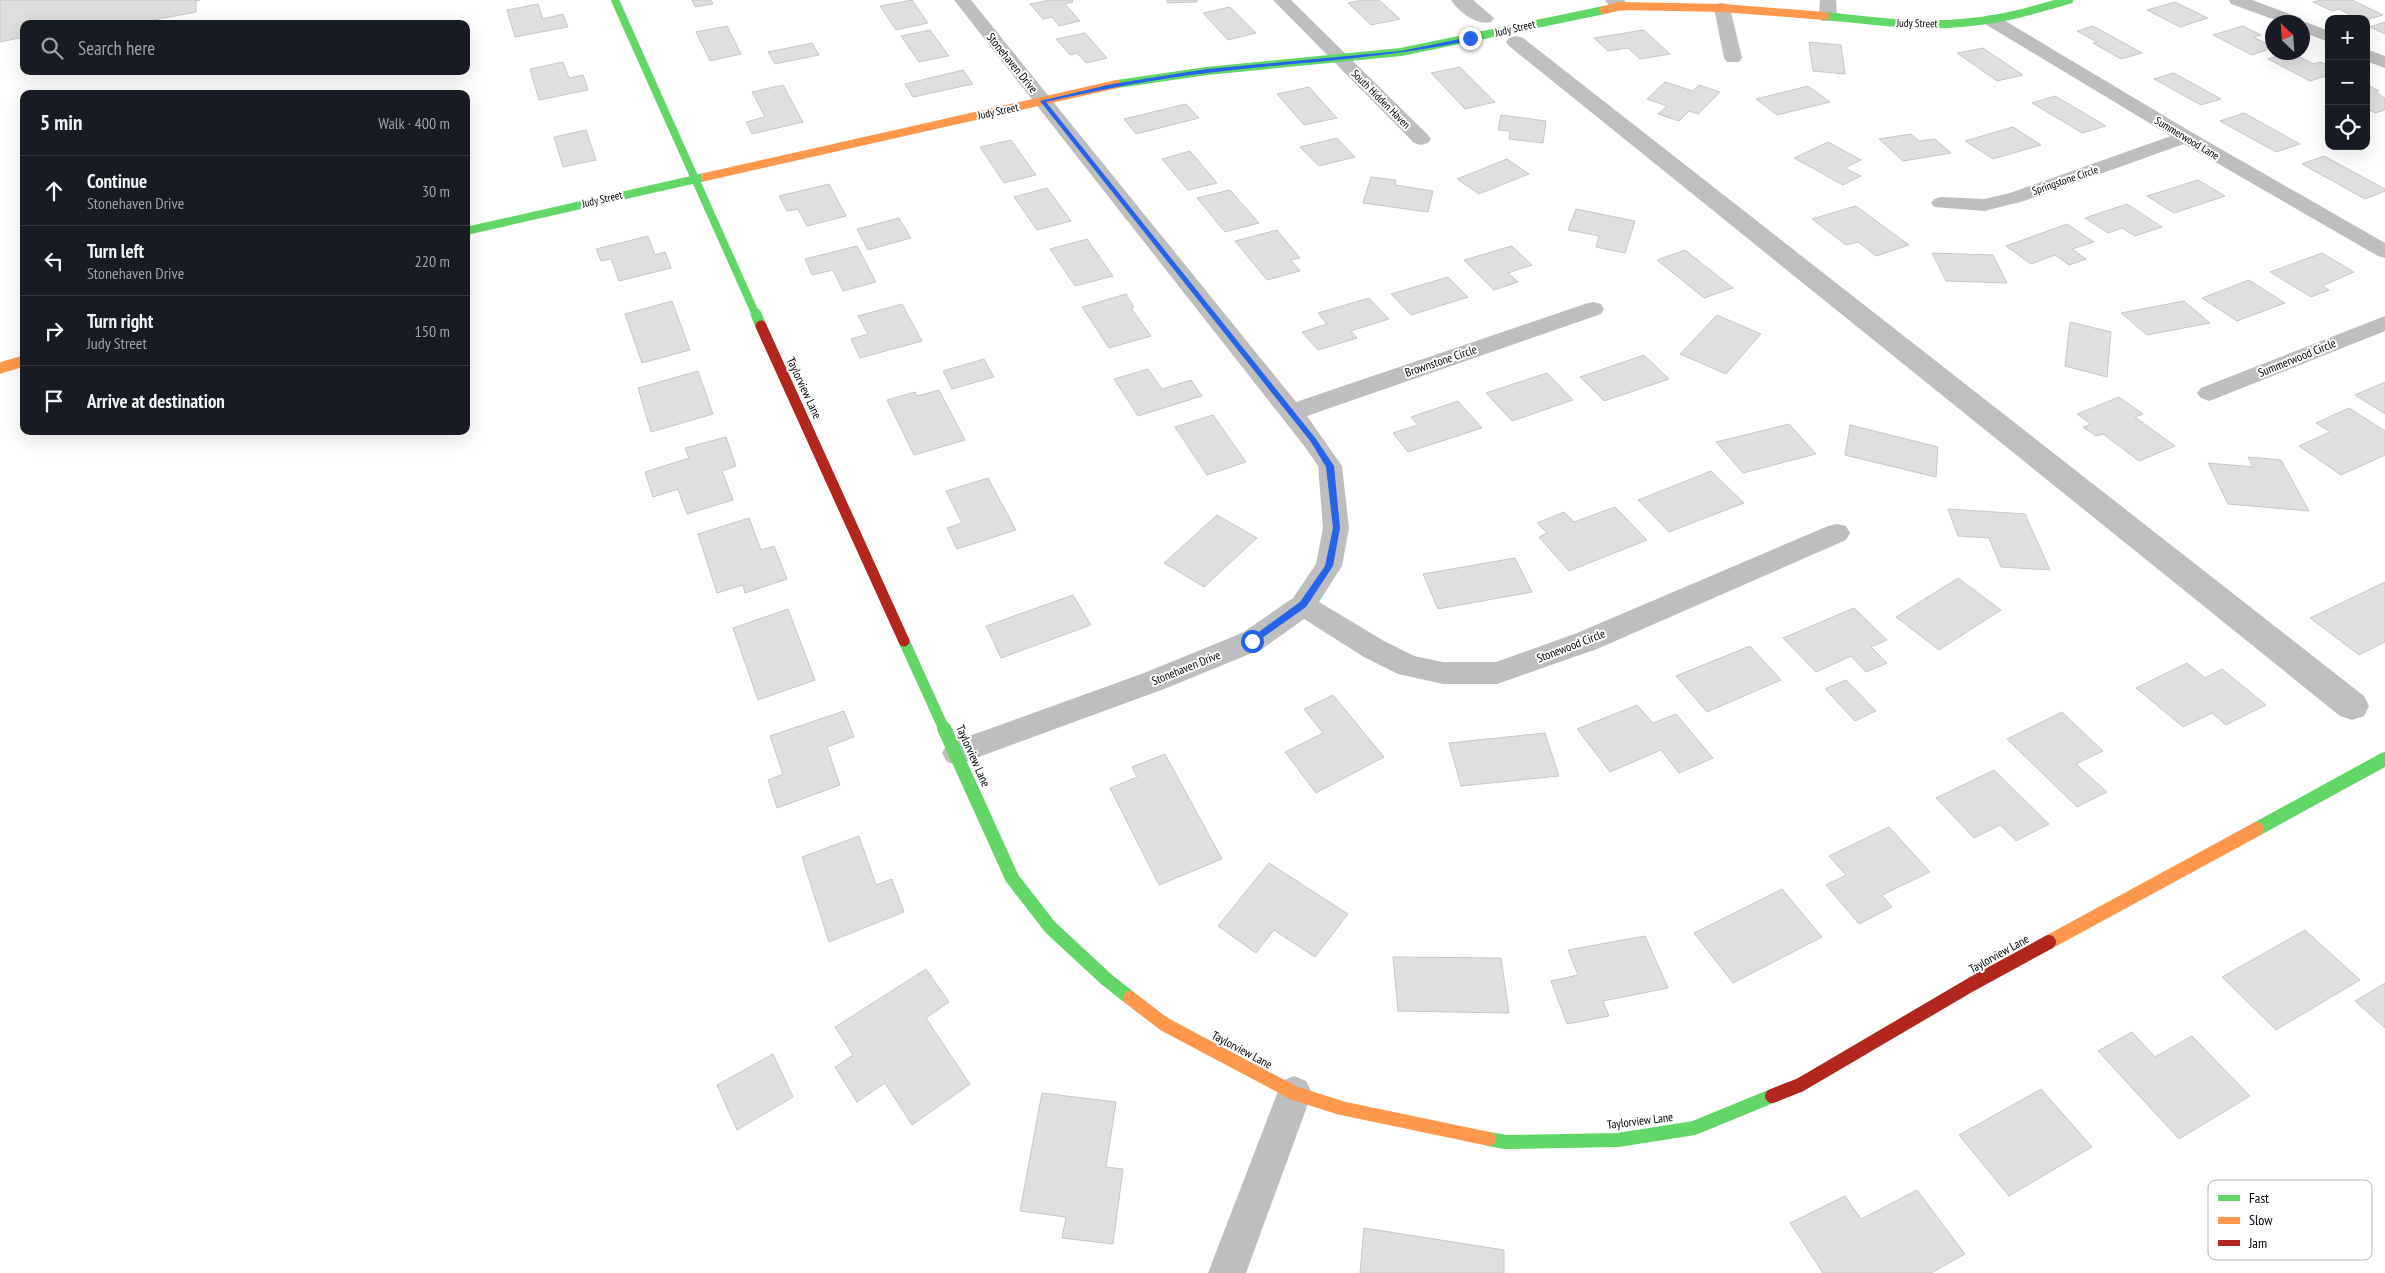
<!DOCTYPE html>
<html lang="en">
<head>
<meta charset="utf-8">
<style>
  body { margin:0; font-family:"PT Sans Narrow",sans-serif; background:#20242c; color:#f1f3f6 }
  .controls { position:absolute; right:15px; top:15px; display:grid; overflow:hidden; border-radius:10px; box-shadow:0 5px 20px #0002 }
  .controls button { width:45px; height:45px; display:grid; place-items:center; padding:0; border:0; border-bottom:1px solid #363941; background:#171b24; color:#f1f3f6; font:25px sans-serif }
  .compass { position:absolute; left:2265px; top:15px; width:45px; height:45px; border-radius:50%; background:#171b24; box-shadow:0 5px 20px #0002; rotate:335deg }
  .stop { position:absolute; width:15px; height:15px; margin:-11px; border:4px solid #2563eb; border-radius:50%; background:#fff }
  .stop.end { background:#2563eb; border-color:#fff; box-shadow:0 1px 5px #0008 }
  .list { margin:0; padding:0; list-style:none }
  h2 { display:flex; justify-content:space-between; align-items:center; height:65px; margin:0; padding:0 20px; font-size:21px }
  h2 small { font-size:16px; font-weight:400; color:#9ea1a6 }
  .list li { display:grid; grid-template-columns:32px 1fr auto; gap:15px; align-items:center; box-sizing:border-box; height:70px; padding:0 20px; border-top:1px solid #363941 }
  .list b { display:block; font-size:19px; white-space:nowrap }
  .list p { margin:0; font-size:16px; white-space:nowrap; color:#9ea1a6 }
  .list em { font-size:16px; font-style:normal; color:#9ea1a6 }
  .icon { flex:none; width:28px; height:28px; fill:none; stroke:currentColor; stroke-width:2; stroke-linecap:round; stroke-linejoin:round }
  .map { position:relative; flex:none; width:2385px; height:1273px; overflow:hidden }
  .search { position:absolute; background:#171b24; box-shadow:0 5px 20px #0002; left:20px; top:20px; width:450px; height:55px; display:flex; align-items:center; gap:12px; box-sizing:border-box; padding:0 18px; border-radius:10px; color:#9ea1a6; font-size:19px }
  .panel { position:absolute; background:#171b24; box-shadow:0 5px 20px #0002; left:20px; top:90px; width:450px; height:345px; border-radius:10px }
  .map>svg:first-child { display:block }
</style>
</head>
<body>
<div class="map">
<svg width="2385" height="1273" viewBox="0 0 2385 1273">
  <rect width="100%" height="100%" fill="#fff"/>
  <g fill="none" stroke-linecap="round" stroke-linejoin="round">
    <path fill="#bfbfbf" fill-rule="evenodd" d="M1451 0H1473L1494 18 1491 22C1477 26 1459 12 1451 0Z
      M1516 36 1523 38 2364 696 2369 706 2364 716 2352 720 2340 716 1509 46 1506 42 1509 38Z"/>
  </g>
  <path fill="#dfdfdf" stroke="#c7c7c7" d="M0 0H200L196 1V12L132 24H114L115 21 98 24H24V37L0 42Z
    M692 0H711L713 4 695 7Z
    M912 0 928 23 896 30 880 6Z
    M1050 0H1072L1073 2 1065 4 1080 21 1059 26 1052 17 1043 19 1030 4Z
    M1167 0H1197V2L1167 3Z
    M1363 0H1379L1400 19 1371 25 1348 3Z
    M2321 0H2352L2383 15 2366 20 2358 19 2339 9 2332 11 2313 2Z
    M2175 2 2208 18 2180 27 2147 10Z
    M538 4 543 19 563 14 568 27 515 37 507 10Z
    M1230 7 1256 33 1228 40 1203 13Z
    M2385 22V34L2370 27Z
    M727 26 741 54 710 61 696 32Z
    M2093 26 2142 53 2121 59 2093 43 2097 42 2077 31Z
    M2243 26 2261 35 2253 37 2272 46V48L2252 55 2213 35Z
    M930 30 949 56 919 62 901 36Z
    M1644 30 1670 54 1640 59 1628 48 1608 51 1594 38Z
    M1085 33 1107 58 1086 63 1077 53 1070 55 1056 39Z
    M1809 42 1841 45 1845 74 1813 71Z
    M812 43 819 55 775 64 768 52Z
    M1983 48 2023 75 1997 81 1957 53Z
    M2289 52 2314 64 2320 62 2329 66V75L2310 81 2268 59Z
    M563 62 569 78 583 75 588 90 539 100 530 69Z
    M1460 67 1495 102 1465 109 1431 73Z
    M963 70 973 84 913 97 905 84Z
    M2174 73 2221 99 2201 105 2154 79Z
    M1665 82 1693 91 1699 85 1720 92 1698 114 1689 111 1679 121 1658 114 1667 106 1647 99Z
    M2366 84 2379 91 2375 92 2385 98V110L2375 113 2366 108Z
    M783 85 803 122 752 134 746 122 765 117 752 92Z
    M1808 86 1830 102 1777 115 1756 99Z
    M1309 87 1337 118 1304 125 1277 94Z
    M2055 96 2106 126 2082 133 2032 103Z
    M1186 104 1199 118 1136 134 1124 119Z
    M2244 113 2300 144 2276 152 2220 121Z
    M1501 115 1546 121 1543 143 1509 139 1510 131 1498 130Z
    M2013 127 2041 145 1993 159 1965 141Z
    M586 130 596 160 563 167 554 137Z
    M1911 134 1919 141 1935 139 1951 153 1903 161 1879 139Z
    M1337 138 1355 157 1319 166 1300 147Z
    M1011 140 1036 175 1004 183 980 147Z
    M1828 142 1861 160 1845 168 1861 176 1843 185 1794 158Z
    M1190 151 1217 183 1188 190 1162 159Z
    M2324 156 2385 189V191L2365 199 2302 164Z
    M1507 159 1529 174 1479 194 1457 179Z
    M1371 177 1396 180 1395 185 1433 191 1428 212 1363 203Z
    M2198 180 2225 196 2174 213 2147 196Z
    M829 184 846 216 807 226 798 209 787 211 779 196Z
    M1047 188 1071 221 1037 230 1014 197Z
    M1230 190 1259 223 1225 232 1197 198Z
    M2127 204 2162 227 2135 236 2122 228 2108 233 2085 218Z
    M1856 206 1909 245 1876 256 1858 242 1846 245 1812 219Z
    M1576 209 1635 221 1625 253 1596 247 1599 236 1568 230Z
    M899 218 911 238 868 250 857 229Z
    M2067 224 2094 242 2072 249 2086 259 2069 265 2055 255 2031 264 2006 246Z
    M1277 230 1300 258 1291 260 1300 271 1267 280 1235 241Z
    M648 236 655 255 665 252 671 268 619 281 611 259 601 261 596 249Z
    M1087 239 1113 276 1075 286 1050 249Z
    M857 246 876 282 843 291 833 270 812 275 805 259Z
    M1512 246 1532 265 1508 273 1518 282 1494 290 1464 260Z
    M1685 250 1733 288 1704 298 1657 260Z
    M1932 253 1993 255 2007 283 1946 281Z
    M2322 253 2354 272 2322 286 2329 290 2311 297 2270 272Z
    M1448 277 1468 297 1411 315 1391 294Z
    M2249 280 2285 303 2237 321 2202 298Z
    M1126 294 1134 307 1131 308 1151 336 1109 348 1082 307Z
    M1369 298 1389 319 1351 331 1357 338 1318 350 1302 332 1327 324 1318 313Z
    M672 301 690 350 642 363 625 314Z
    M2184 301 2210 323 2147 335 2121 313Z
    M902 304 922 341 860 358 851 339 868 334 858 316Z
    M1717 315 1761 334 1726 374 1680 354Z
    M2070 322 2111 332 2107 377 2065 366Z
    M1644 355 1669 379 1604 401 1580 377Z
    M984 359 994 377 952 389 943 371Z
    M1148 369 1162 389 1191 380 1202 396 1138 416 1114 379Z
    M698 371 713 414 651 432 638 388Z
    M1547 373 1573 400 1512 421 1486 393Z
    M2385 382V414L2355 395Z
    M939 390 965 440 914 455 887 400 915 392 917 396Z
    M2119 397 2143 414 2135 417 2175 446 2139 461 2103 434 2096 436 2083 427 2091 424 2077 414Z
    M1458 401 1482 428 1408 452 1393 433 1418 425 1411 417Z
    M2349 408 2385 431V455L2341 475 2299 446 2330 432 2316 423Z
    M1213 415 1246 462 1207 475 1175 427Z
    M1789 424 1816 454 1743 473 1716 442Z
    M1850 425 1938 447 1936 477 1845 455Z
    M726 437 736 466 722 471 733 500 687 514 678 489 653 497 645 472 689 458 685 448Z
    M2248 457 2281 460 2309 511 2228 504 2208 463 2253 467Z
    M1711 471 1744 503 1669 532 1638 500Z
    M988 478 1016 530 957 549 947 528 962 523 946 491Z
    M1615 507 1647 540 1569 571 1539 537 1547 533 1537 523 1564 512 1574 522Z
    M1948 509 2025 514 2050 570 2001 567 1989 538 1958 536Z
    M1217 515 1257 538 1204 587 1164 563Z
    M749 518 761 550 774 546 787 579 745 593 743 585 717 593 698 534Z
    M1515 558 1532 592 1438 609 1423 574Z
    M1958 578 2001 610 1939 650 1896 617Z
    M2385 582V642L2359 655 2310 618Z
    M1073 595 1091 625 1001 658 986 626Z
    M1854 608 1887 640 1871 647 1887 663 1866 672 1851 656 1816 672 1783 638Z
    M788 609 815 680 758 700 733 628Z
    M1750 646 1781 680 1707 712 1676 676Z
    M2187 663 2205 678 2222 669 2266 705 2226 725 2212 713 2183 727 2136 688Z
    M1846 680 1876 711 1855 721 1825 689Z
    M1333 695 1384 757 1316 793 1285 752 1323 733 1304 709Z
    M1637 705 1653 723 1676 714 1713 758 1679 773 1661 750 1610 772 1577 729Z
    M844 711 854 737 827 747 840 785 777 808 768 780 783 774 770 736Z
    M2062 712 2103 751 2076 764 2107 792 2077 807 2007 739Z
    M1545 733 1559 776 1461 786 1449 743Z
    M1165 754 1222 859 1159 885 1110 788 1137 777 1132 767Z
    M1994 770 2049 824 2016 841 2000 825 1974 838 1936 798Z
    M1889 827 1930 872 1882 895 1892 907 1859 924 1826 885 1846 875 1829 856Z
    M859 836 876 885 892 879 904 912 829 942 802 857Z
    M1269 863 1348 914 1315 957 1274 930 1256 953 1218 926Z
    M1782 889 1822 937 1733 983 1694 933Z
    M2305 930 2360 980 2276 1030 2222 977Z
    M1645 936 1668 988 1603 1001 1609 1016 1567 1024 1551 981 1578 975 1568 950Z
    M1393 957 1501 958 1509 1013 1398 1011Z
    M926 969 949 1002 926 1018 970 1084 912 1125 885 1083 857 1102 835 1067 853 1055 835 1027Z
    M2385 983V1028L2355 1001Z
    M2132 1032 2155 1057 2192 1036 2250 1096 2179 1139 2098 1051Z
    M773 1054 793 1097 737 1130 717 1085Z
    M2041 1089 2092 1147 2009 1196 1959 1135Z
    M1042 1093 1116 1102 1106 1167 1123 1169 1113 1244 1062 1238 1066 1217 1020 1211Z
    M1917 1190 1965 1254 1931 1273H1823L1790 1223 1845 1196 1861 1219Z
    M1364 1228 1504 1250V1273H1360Z"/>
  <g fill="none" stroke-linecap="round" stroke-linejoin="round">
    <path fill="#bebebe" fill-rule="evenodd" d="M954 0H971L1296 402 1585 304 1593 302 1601 304 1604 309 1601 314 1307 416 1342 466 1349 528 1342 566 1319 602 1384 641 1414 656 1443 662H1496L1577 633 1828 526 1837 524 1846 526 1850 533 1846 540 1597 649 1497 684H1443L1398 674 1364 657 1304 619 1262 649 1164 689 957 765 947 762 942 753 947 744 1144 673 1242 633 1293 598 1316 564 1323 528 1318 466 1305 447Z
      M1273 0H1291L1428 135 1431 139 1428 143 1421 145 1414 143Z
      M1605 0H1624L1629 6 1627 10C1617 12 1610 8 1605 0Z
      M1820 0H1836L1837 17 1834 21H1822L1819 17Z
      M2229 0H2252L2301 18 2303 21 2329 31V42L2302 32V22H2281L2231 4Z
      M1722 3 1728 4 1730 8 1742 58 1739 62H1727L1724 58 1714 8 1716 4Z
      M1991 15 1997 16 2193 133 2385 243V258L2378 256 2184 144 2024 201 1984 211 1934 207 1931 203 1934 199 1941 197 1984 199 2010 193 2171 136 1985 24 1982 20 1985 16Z
      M2366 49 2385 56V68L2366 61Z
      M2385 316V331L2217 398 2209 401 2201 398 2197 393 2201 388Z
      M1294 1076 1306 1081 1312 1093 1246 1273H1208L1282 1081Z"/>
    <path stroke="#63d668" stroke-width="8" d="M615 0 756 315
      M1825 16C1873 21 1923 28 1971 22 2005 19 2037 9 2069 0
      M1117 84 1207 71 1401 52 1604 10
      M466 231 705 177"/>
    <path stroke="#63d668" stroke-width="11" d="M756 314 761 326
      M904 641 944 729"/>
    <path stroke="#63d668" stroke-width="14" d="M944 728 1012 878 1050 927 1106 979 1130 998
      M2257 829 2385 759
      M1489 1139 1505 1142 1618 1140 1694 1128 1772 1096"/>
    <path stroke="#ff974d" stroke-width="8" d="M1604 10 1621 6 1722 8 1825 16
      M705 177 1117 84"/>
    <path stroke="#ff974d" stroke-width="11" d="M0 368 24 361"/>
    <path stroke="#ff974d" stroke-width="14" d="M2049 942 2257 829
      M1130 998 1164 1024 1294 1093 1341 1108 1489 1139"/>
    <path stroke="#b3261e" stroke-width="11" d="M761 326 904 641"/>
    <path stroke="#b3261e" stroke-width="14" d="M1772 1096 1800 1085 1972 984 2049 942"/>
  </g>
  <path fill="#2563eb" d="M1470 37 1472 40C1385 59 1296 62 1207 73 1153 79 1099 90 1046 102L1316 439 1334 466 1340 528 1333 566 1306 607 1255 643H1249V639L1300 602 1325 566 1333 528 1326 467 1311 442 1040 101 1112 84 1207 69 1401 51Z"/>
  <g text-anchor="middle" stroke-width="4" stroke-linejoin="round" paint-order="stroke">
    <g font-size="11" fill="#000" stroke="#fff">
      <text transform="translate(1917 23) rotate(1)" y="4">Judy Street</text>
      <text transform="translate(1515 28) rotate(-13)" y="4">Judy Street</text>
      <text transform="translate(1381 99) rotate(45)" y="4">South Hidden Haven</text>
      <text transform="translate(998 111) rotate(-12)" y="4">Judy Street</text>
      <text transform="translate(2187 138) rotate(31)" y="4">Summerwood Lane</text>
      <text transform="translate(2065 180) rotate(-19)" y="4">Springstone Circle</text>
      <text transform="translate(602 199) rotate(-13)" y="4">Judy Street</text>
    </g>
    <g font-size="12" fill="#000" stroke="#fff">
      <text transform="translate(1012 63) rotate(51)" y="4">Stonehaven Drive</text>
      <text transform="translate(2297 358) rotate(-22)" y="4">Summerwood Circle</text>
      <text transform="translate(1441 361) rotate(-19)" y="4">Brownstone Circle</text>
      <text transform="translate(804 388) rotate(65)" y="4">Taylorview Lane</text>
      <text transform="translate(1571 646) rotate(-21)" y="4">Stonewood Circle</text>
      <text transform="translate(1186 668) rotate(-22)" y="4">Stonehaven Drive</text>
      <text transform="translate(973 756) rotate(66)" y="4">Taylorview Lane</text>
      <text transform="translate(1999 954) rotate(-29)" y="4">Taylorview Lane</text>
      <text transform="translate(1242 1050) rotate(28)" y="4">Taylorview Lane</text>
      <text transform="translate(1640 1121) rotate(-7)" y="4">Taylorview Lane</text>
    </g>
  </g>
  <rect x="2208" y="1180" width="164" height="80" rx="8" fill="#fff" stroke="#b2b2b2" stroke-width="1"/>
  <rect x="2218" y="1195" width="22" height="6" fill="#63d668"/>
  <rect x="2218" y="1217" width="22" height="7" fill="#ff974d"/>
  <rect x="2218" y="1240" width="22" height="6" fill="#b3261e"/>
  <g font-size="14" fill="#000">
    <text x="2249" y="1203">Fast</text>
    <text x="2249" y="1225">Slow</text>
    <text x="2249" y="1248">Jam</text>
  </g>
</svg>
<div class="controls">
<button>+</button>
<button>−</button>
<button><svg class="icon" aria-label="locate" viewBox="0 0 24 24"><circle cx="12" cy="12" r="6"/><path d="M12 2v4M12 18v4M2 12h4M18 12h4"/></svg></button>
</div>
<svg class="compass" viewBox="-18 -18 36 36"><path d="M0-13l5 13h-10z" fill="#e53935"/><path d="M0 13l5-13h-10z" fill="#9ea1a6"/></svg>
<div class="stop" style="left:1252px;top:641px"></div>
<div class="stop end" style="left:1470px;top:38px"></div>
<div class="search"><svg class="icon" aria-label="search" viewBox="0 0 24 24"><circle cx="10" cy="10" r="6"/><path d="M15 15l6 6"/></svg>Search here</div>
<section class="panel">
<h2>5 min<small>Walk · 400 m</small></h2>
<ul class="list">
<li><svg class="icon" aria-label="ahead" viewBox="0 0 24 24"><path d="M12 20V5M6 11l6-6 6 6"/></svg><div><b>Continue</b><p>Stonehaven Drive</p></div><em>30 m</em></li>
<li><svg class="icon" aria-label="left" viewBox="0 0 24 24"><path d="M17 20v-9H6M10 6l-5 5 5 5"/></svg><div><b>Turn left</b><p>Stonehaven Drive</p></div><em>220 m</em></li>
<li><svg class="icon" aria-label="right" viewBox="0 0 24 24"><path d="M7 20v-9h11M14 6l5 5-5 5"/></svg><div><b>Turn right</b><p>Judy Street</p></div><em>150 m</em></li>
<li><svg class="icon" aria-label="arrive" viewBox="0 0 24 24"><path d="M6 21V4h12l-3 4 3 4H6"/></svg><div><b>Arrive at destination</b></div></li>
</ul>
</section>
</div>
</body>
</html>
